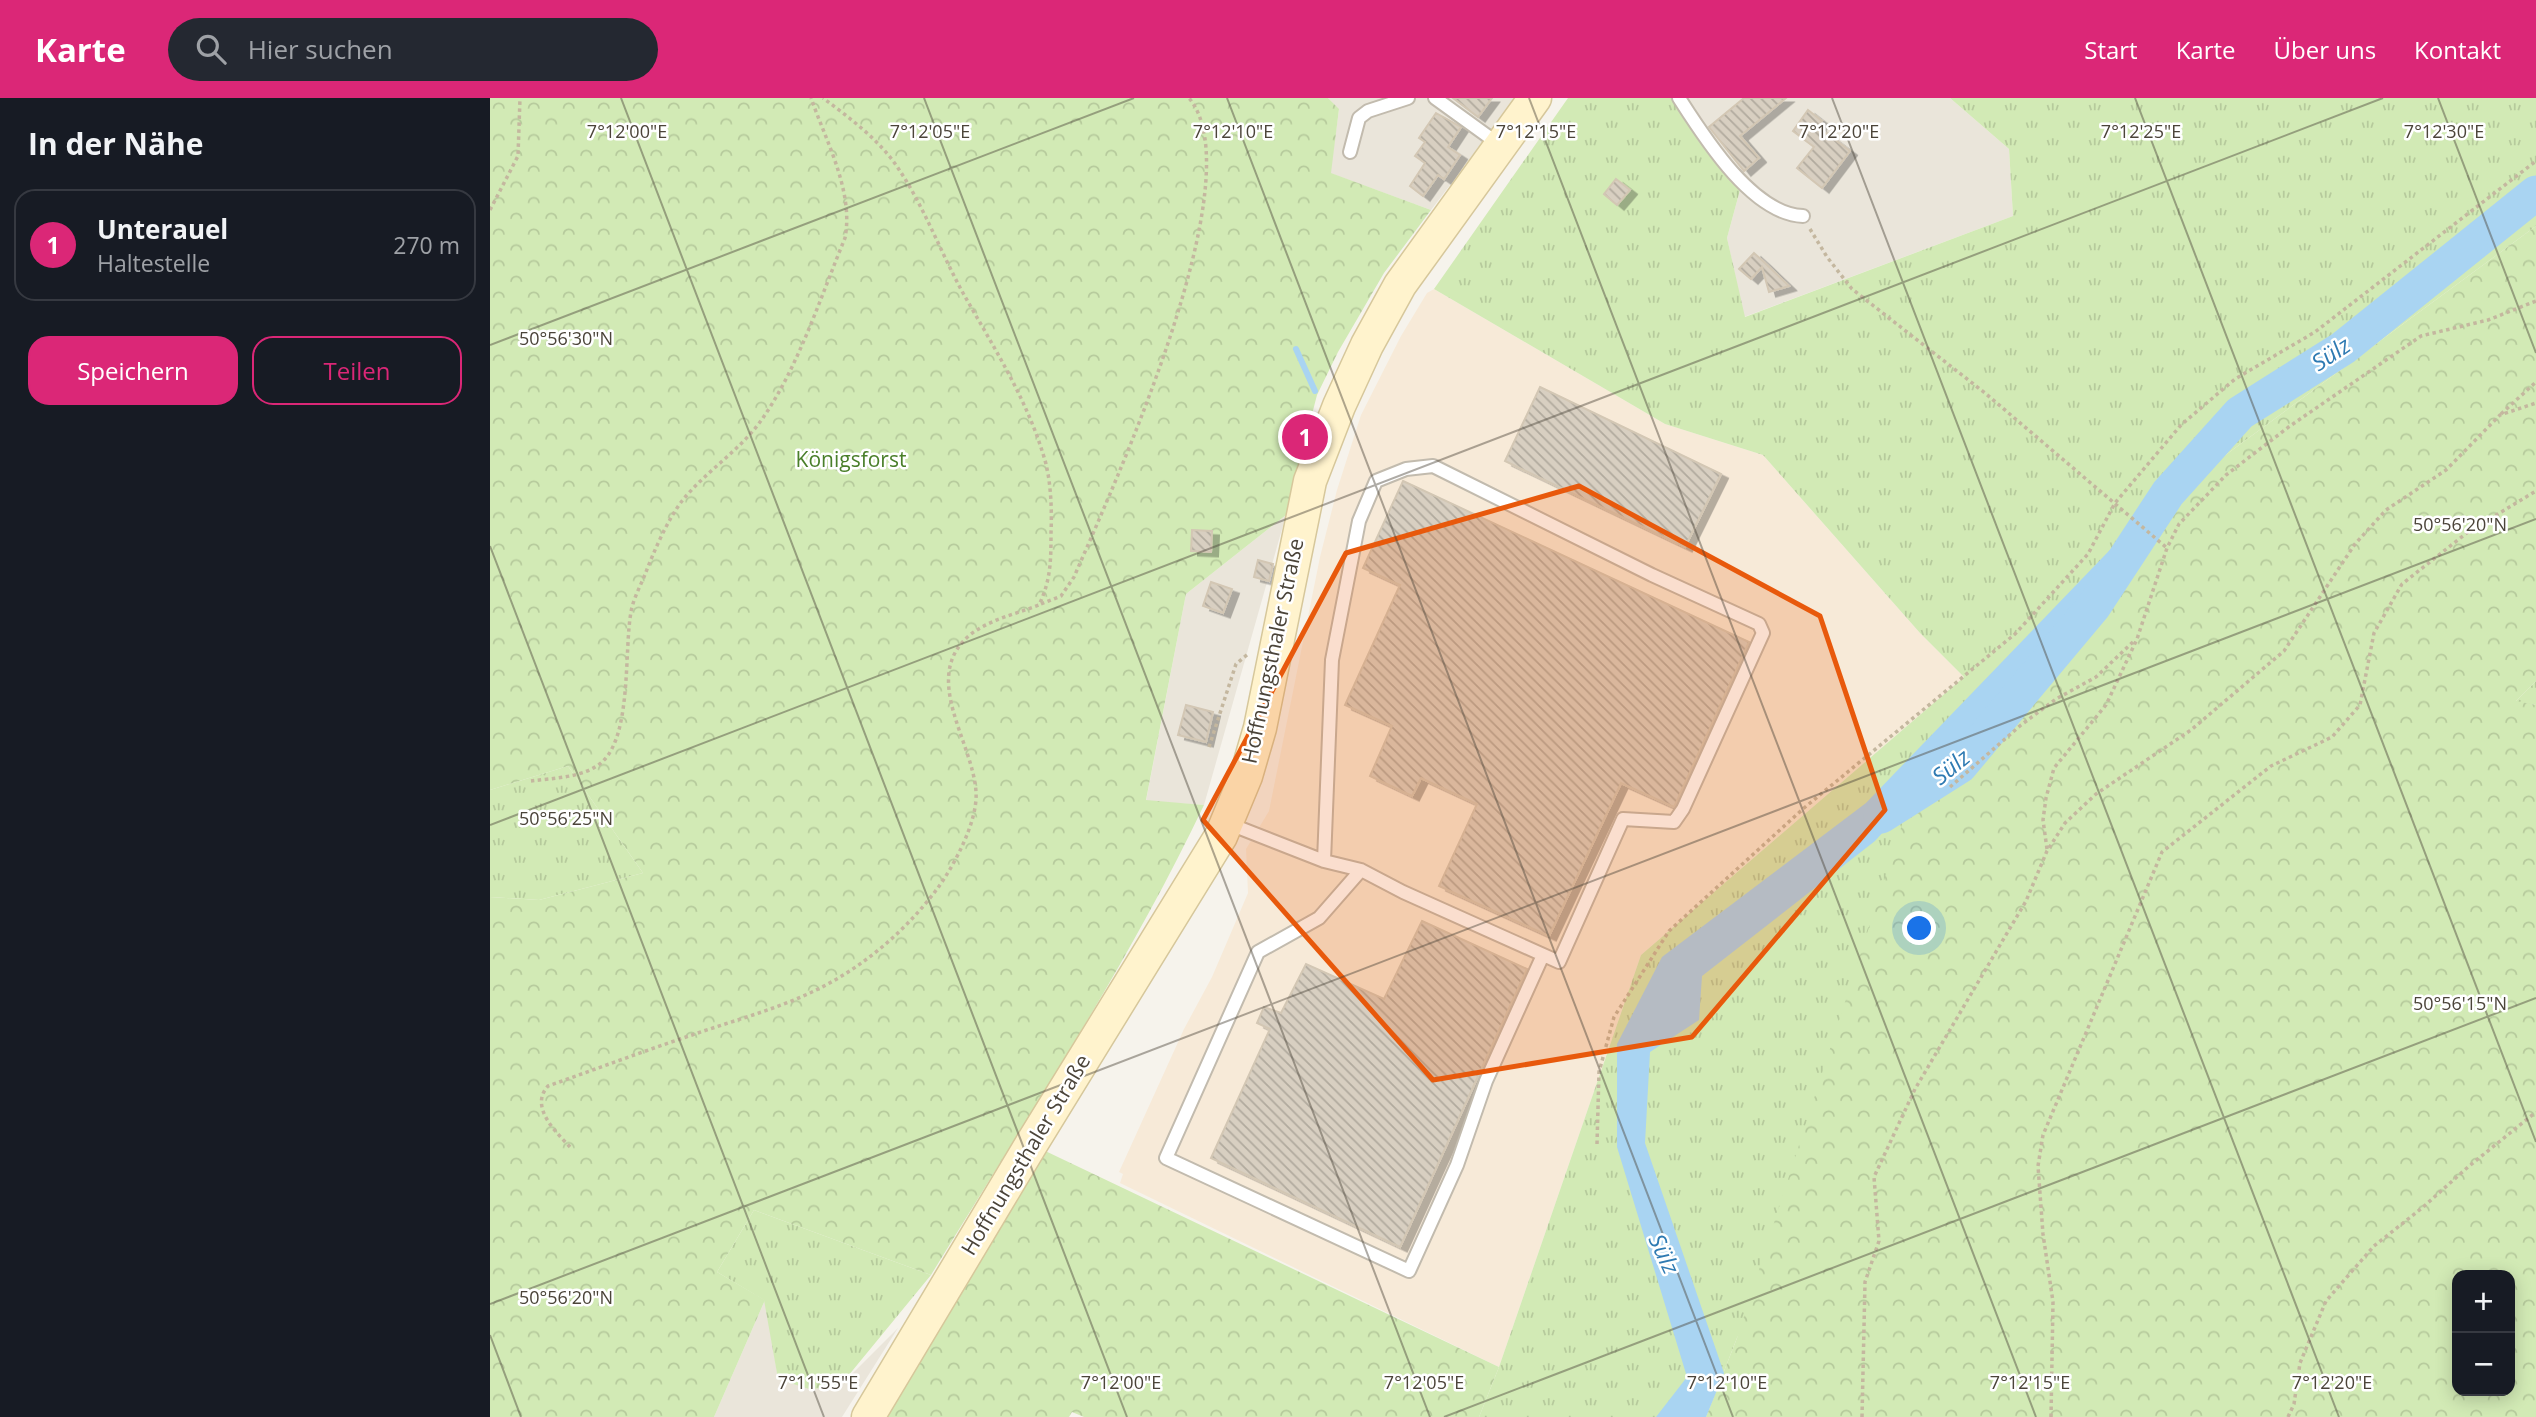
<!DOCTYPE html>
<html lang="de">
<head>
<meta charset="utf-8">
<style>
  body { margin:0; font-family:"Open Sans",sans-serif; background:#242831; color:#f1f3f6 }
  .controls { position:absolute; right:21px; bottom:21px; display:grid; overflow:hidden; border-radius:14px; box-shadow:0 4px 18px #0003 }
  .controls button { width:63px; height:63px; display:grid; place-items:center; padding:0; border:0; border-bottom:2px solid #363941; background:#171b24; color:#f1f3f6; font:35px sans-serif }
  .you { position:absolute; left:1430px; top:831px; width:24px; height:24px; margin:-18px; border:5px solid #fff; border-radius:50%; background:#1a73e8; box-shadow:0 0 0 10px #1a73e833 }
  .badge { display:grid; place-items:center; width:46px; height:46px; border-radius:50%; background:#db2777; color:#fff; font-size:23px; font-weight:700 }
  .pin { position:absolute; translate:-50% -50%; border:4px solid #fff; box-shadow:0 2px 7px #0006 }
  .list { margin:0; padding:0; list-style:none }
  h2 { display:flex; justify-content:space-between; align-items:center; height:91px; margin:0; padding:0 28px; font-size:30px }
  h2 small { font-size:23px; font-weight:400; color:#9ea1a6 }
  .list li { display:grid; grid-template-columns:46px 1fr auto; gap:21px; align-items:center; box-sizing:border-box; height:112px; margin:0 14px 14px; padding:0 14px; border:2px solid #363941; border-radius:21px }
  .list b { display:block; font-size:26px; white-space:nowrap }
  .list p { margin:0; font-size:23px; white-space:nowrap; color:#9ea1a6 }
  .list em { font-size:23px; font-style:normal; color:#9ea1a6 }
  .actions { display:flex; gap:14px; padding:21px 28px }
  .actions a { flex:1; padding:16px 0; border:2px solid #db2777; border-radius:21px; text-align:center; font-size:24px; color:#db2777 }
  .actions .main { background:#db2777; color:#fff }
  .icon { flex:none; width:38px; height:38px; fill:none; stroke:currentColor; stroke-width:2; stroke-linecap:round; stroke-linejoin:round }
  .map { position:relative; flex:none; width:2046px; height:1319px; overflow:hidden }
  header { display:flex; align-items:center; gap:42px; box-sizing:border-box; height:98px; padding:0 35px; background:#db2777; color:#fff }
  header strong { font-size:33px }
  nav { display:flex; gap:38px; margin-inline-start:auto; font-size:24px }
  .search { width:490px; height:63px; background:#242831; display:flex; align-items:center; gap:18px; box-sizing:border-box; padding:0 24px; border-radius:38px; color:#9ea1a6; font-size:26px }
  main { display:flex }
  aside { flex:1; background:#171b24 }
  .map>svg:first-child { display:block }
</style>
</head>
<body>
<header>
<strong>Karte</strong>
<div class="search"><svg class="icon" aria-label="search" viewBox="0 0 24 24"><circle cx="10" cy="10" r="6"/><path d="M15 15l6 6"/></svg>Hier suchen</div>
<nav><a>Start</a><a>Karte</a><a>Über uns</a><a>Kontakt</a></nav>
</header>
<main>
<aside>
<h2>In der Nähe<small></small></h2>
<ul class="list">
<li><span class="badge">1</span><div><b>Unterauel</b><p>Haltestelle</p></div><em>270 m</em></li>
</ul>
<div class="actions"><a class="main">Speichern</a><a>Teilen</a></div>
</aside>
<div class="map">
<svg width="2046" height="1319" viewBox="0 0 2046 1319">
  <defs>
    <pattern id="grass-tufts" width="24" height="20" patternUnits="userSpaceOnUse" patternTransform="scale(1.75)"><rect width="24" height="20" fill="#d2eab5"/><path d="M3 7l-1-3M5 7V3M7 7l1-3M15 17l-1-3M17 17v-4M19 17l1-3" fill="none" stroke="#b6ca9c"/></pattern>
    <pattern id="forest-crowns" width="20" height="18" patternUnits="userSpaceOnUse" patternTransform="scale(1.75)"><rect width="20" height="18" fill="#d2eab5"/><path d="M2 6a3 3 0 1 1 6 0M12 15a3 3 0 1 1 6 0" fill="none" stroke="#b6ca9c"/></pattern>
    <pattern id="building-back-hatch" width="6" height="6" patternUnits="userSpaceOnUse" patternTransform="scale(1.75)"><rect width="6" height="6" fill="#d8cfc1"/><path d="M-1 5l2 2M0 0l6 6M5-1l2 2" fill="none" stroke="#b1aa9e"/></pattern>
    <filter id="shadow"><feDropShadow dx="7" dy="4.5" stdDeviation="0" flood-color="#0004"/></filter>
  </defs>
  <rect width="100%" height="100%" fill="#f6f3ec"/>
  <path fill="#eae5da" d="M838 0H1026L941 112 840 75 849 12Z
    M1181 0H1460L1519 51 1523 118 1254 219 1237 140 1250 92 1217 54Z
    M796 417 714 707 656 703 696 496Z
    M275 1202 288 1280 349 1289 408 1230 352 1319H224Z"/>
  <path fill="#f7ead8" d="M944 191 1175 326 1273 357 1430 535 1474 579 1151 857 1009 1269 630 1085 633 1076 629 1074 694 931 722 879 758 795 756 751 779 713 830 459 847 392 871 317 911 238 937 195Z"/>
  <path fill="url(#grass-tufts)" d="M1078 0H1181L1217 53 1250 92 1237 140 1255 219 1523 118 1519 51 1460 0H2046V128L1669 406 1247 1240 1216 1319H989L1009 1269 1151 857 1474 579 1430 535 1273 357 1175 326 944 191Z
    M2046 583V607L2025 604Z
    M78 668 153 775 49 802 0 799V692Z
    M264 1112 441 1177 349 1289 319 1291 288 1281 274 1202 227 1174Z"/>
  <path fill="url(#forest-crowns)" fill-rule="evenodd" d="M0 0H838L849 11 841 75 941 112 894 175 848 254 827 297 796 417 696 496 656 702 714 707C636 871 535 1022 441 1177L264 1112 227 1174 275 1202 224 1319H0V799L49 802 153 775 78 668 0 692Z
    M2046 128V583L2026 603 2046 607V1319H1216L1247 1240 1426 683 1669 406ZM1967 1177H2020V1293H1967Z
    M549 1050 1009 1269 989 1319H594L582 1314 579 1319H389Z"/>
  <path fill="#a9d4f2" d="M1641 430 1662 448 1491 626 1385 743 1212 878 1209 922 1160 954 1155 1045 1234 1275 1216 1319H1166L1197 1279 1127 1049V946L1172 859 1376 705Z"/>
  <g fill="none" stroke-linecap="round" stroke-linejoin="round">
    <path stroke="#a9d4f2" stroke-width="6" d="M806 251 825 293"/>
    <path stroke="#a9d4f2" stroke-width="35" d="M1391 718 1470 668 1604 508 1678 395 1750 315 1853 250 2046 95"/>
  </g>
  <path fill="url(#building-back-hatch)" stroke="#d3c7b4" stroke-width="2" filter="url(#shadow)" d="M963 0H1002L988 19Z
    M1254 0H1296L1250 38 1269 60 1254 73 1219 29Z
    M1318 12 1332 23 1328 29 1360 53 1332 90 1307 70 1324 49 1303 33Z
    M946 15 971 29 958 49 970 57 954 81 948 77 933 98 920 88 935 65 925 58 935 44 929 40Z
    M1126 81 1140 92 1127 107 1114 96Z
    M1264 155 1275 165 1299 188 1279 194 1272 169 1261 181 1249 171Z
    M1050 289 1231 376 1195 449 1015 363Z
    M913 383 1259 544 1185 707 1184 709 1131 685 1059 838 949 788 987 706 931 680 922 698 880 678 902 628 855 607 910 487 873 470Z
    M702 432 722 433 721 454 701 453Z
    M768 462 783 466 779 483 764 479Z
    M721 484 742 491 733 515 713 508Z
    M696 607 723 614 716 644 688 637Z
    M932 823 1037 871 910 1149 721 1060 780 931 767 925 774 909 791 915 816 866 894 901Z"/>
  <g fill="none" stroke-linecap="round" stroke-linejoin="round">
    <defs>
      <path id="service" d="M945 0 1010 47
        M1189 0C1214 39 1262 116 1313 118
        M860 54 869 20 878 13 918 0
        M737 725 834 763 871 772 913 794 1069 864 1133 721 1184 724 1193 711 1273 535 1269 526 1162 477 943 368 916 371 886 383 869 423 842 562 834 763
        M871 772 829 820 768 854 676 1060 919 1173 967 1067 996 983 1053 857"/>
      <path id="secondary" d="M378 1319 542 1045 731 738 756 678 770 630 820 383 849 308 877 247 910 187 1045 0"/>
    </defs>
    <use href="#service" stroke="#c2bbae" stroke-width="16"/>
    <use href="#secondary" stroke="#d6c79b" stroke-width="35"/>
    <path stroke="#c4b79f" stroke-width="3.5" stroke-dasharray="3.5 3.5" stroke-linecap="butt" d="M0 112 28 58 30 0
      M1320 131 1337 159 1362 191 1495 295 1677 450
      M2011 316 2046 284
      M551 506 571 498 584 479C622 391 766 80 699 0
      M719 649 746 566 758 556
      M41 683C63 680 94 680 112 664 142 637 134 552 141 514 143 501 151 487 156 474 164 453 178 421 192 403 215 374 248 354 270 324 307 273 331 198 355 140 364 94 336 43 321 0
      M1460 689 1531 627 1566 601 1606 579 1645 542
      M1557 751 1553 722 1556 700 1564 670 1616 607 1647 541 1677 450 1689 426 1736 377 1800 328 1931 238 1998 222 2046 203
      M1107 1046 1109 974 1124 919 1179 833 1314 710 1525 536 1598 456 1625 405 1691 327 1745 281 1825 234 2046 63
      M80 1049C66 1034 39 1009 58 988 106 971 154 953 202 937 242 923 284 912 322 894 371 871 415 834 447 791 464 768 488 723 486 694 483 643 429 578 481 536 501 521 526 516 549 507 561 482 561 461 561 435 562 413 561 387 556 366 539 304 504 250 473 195 451 155 435 111 410 73 392 44 360 20 333 0
      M1372 1319 1375 1184 1389 1143 1384 1079 1425 991 1536 803 1557 753 1575 725 1606 696 1701 632 1794 553 1865 446 1896 412 1956 372 2010 317 2046 305
      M1561 1319 1563 1204 1553 1136 1548 1068 1553 1037 1672 754 1781 668 1842 639 1870 607 1884 535 1912 486 1978 434 2046 393
      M1798 1319 1804 1306 1810 1265 1836 1203 1884 1148 1932 1110 1978 1069 2046 1014"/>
    <use href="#service" stroke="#fff" stroke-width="12"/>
    <use href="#secondary" stroke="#fff3cd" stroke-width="32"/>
  </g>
  <path fill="#e8590c" fill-opacity="0.2" stroke="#e8590c" stroke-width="5" stroke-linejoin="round" d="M1089 388 1330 518 1395 712 1202 939 943 982 713 722 856 455Z"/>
  <path fill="none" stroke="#4b4439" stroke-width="2" stroke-opacity="0.45" d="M131 0 637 1319M434 0 940 1319M737 0 1243 1319M1039 0 1546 1319M1342 0 1849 1319M1645 0 2046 1044M1948 0 2046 255M0 247 644 0M0 448 334 1319M0 727 1893 0M0 1206 2046 421M0 1237 31 1319M954 1319 2046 900"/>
  <g text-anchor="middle" stroke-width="5" stroke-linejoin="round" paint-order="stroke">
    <g font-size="21" fill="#4a7f2a" stroke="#fff">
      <text x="361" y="369">Königsforst</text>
    </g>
    <g font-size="21" fill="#4b4439" stroke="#fff">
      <text transform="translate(783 553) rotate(-78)" y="7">Hoffnungsthaler Straße</text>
      <text transform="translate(536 1057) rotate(-59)" y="7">Hoffnungsthaler Straße</text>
    </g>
    <g font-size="23" font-style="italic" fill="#2e7ab2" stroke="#fff">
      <text transform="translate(1841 256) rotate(-34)" y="8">Sülz</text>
      <text transform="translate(1461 669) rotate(-39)" y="8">Sülz</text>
      <text transform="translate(1174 1156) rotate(65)" y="8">Sülz</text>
    </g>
  </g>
  <g font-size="18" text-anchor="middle" fill="#4b4439" stroke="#fff" stroke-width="5" stroke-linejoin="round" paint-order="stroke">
    <text x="1954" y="40">7°12'30"E</text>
    <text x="137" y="40">7°12'00"E</text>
    <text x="440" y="40">7°12'05"E</text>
    <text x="743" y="40">7°12'10"E</text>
    <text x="1046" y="40">7°12'15"E</text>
    <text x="1349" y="40">7°12'20"E</text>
    <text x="1651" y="40">7°12'25"E</text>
    <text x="76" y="247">50°56'30"N</text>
    <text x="1970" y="433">50°56'20"N</text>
    <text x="76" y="727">50°56'25"N</text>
    <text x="1970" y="912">50°56'15"N</text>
    <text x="76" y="1206">50°56'20"N</text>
    <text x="328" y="1291">7°11'55"E</text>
    <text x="631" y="1291">7°12'00"E</text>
    <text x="934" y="1291">7°12'05"E</text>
    <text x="1237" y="1291">7°12'10"E</text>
    <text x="1540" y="1291">7°12'15"E</text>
    <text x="1842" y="1291">7°12'20"E</text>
  </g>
</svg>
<div class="controls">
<button>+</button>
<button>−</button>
</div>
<div class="you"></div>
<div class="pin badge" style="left:815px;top:339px">1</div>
</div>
</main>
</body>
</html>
